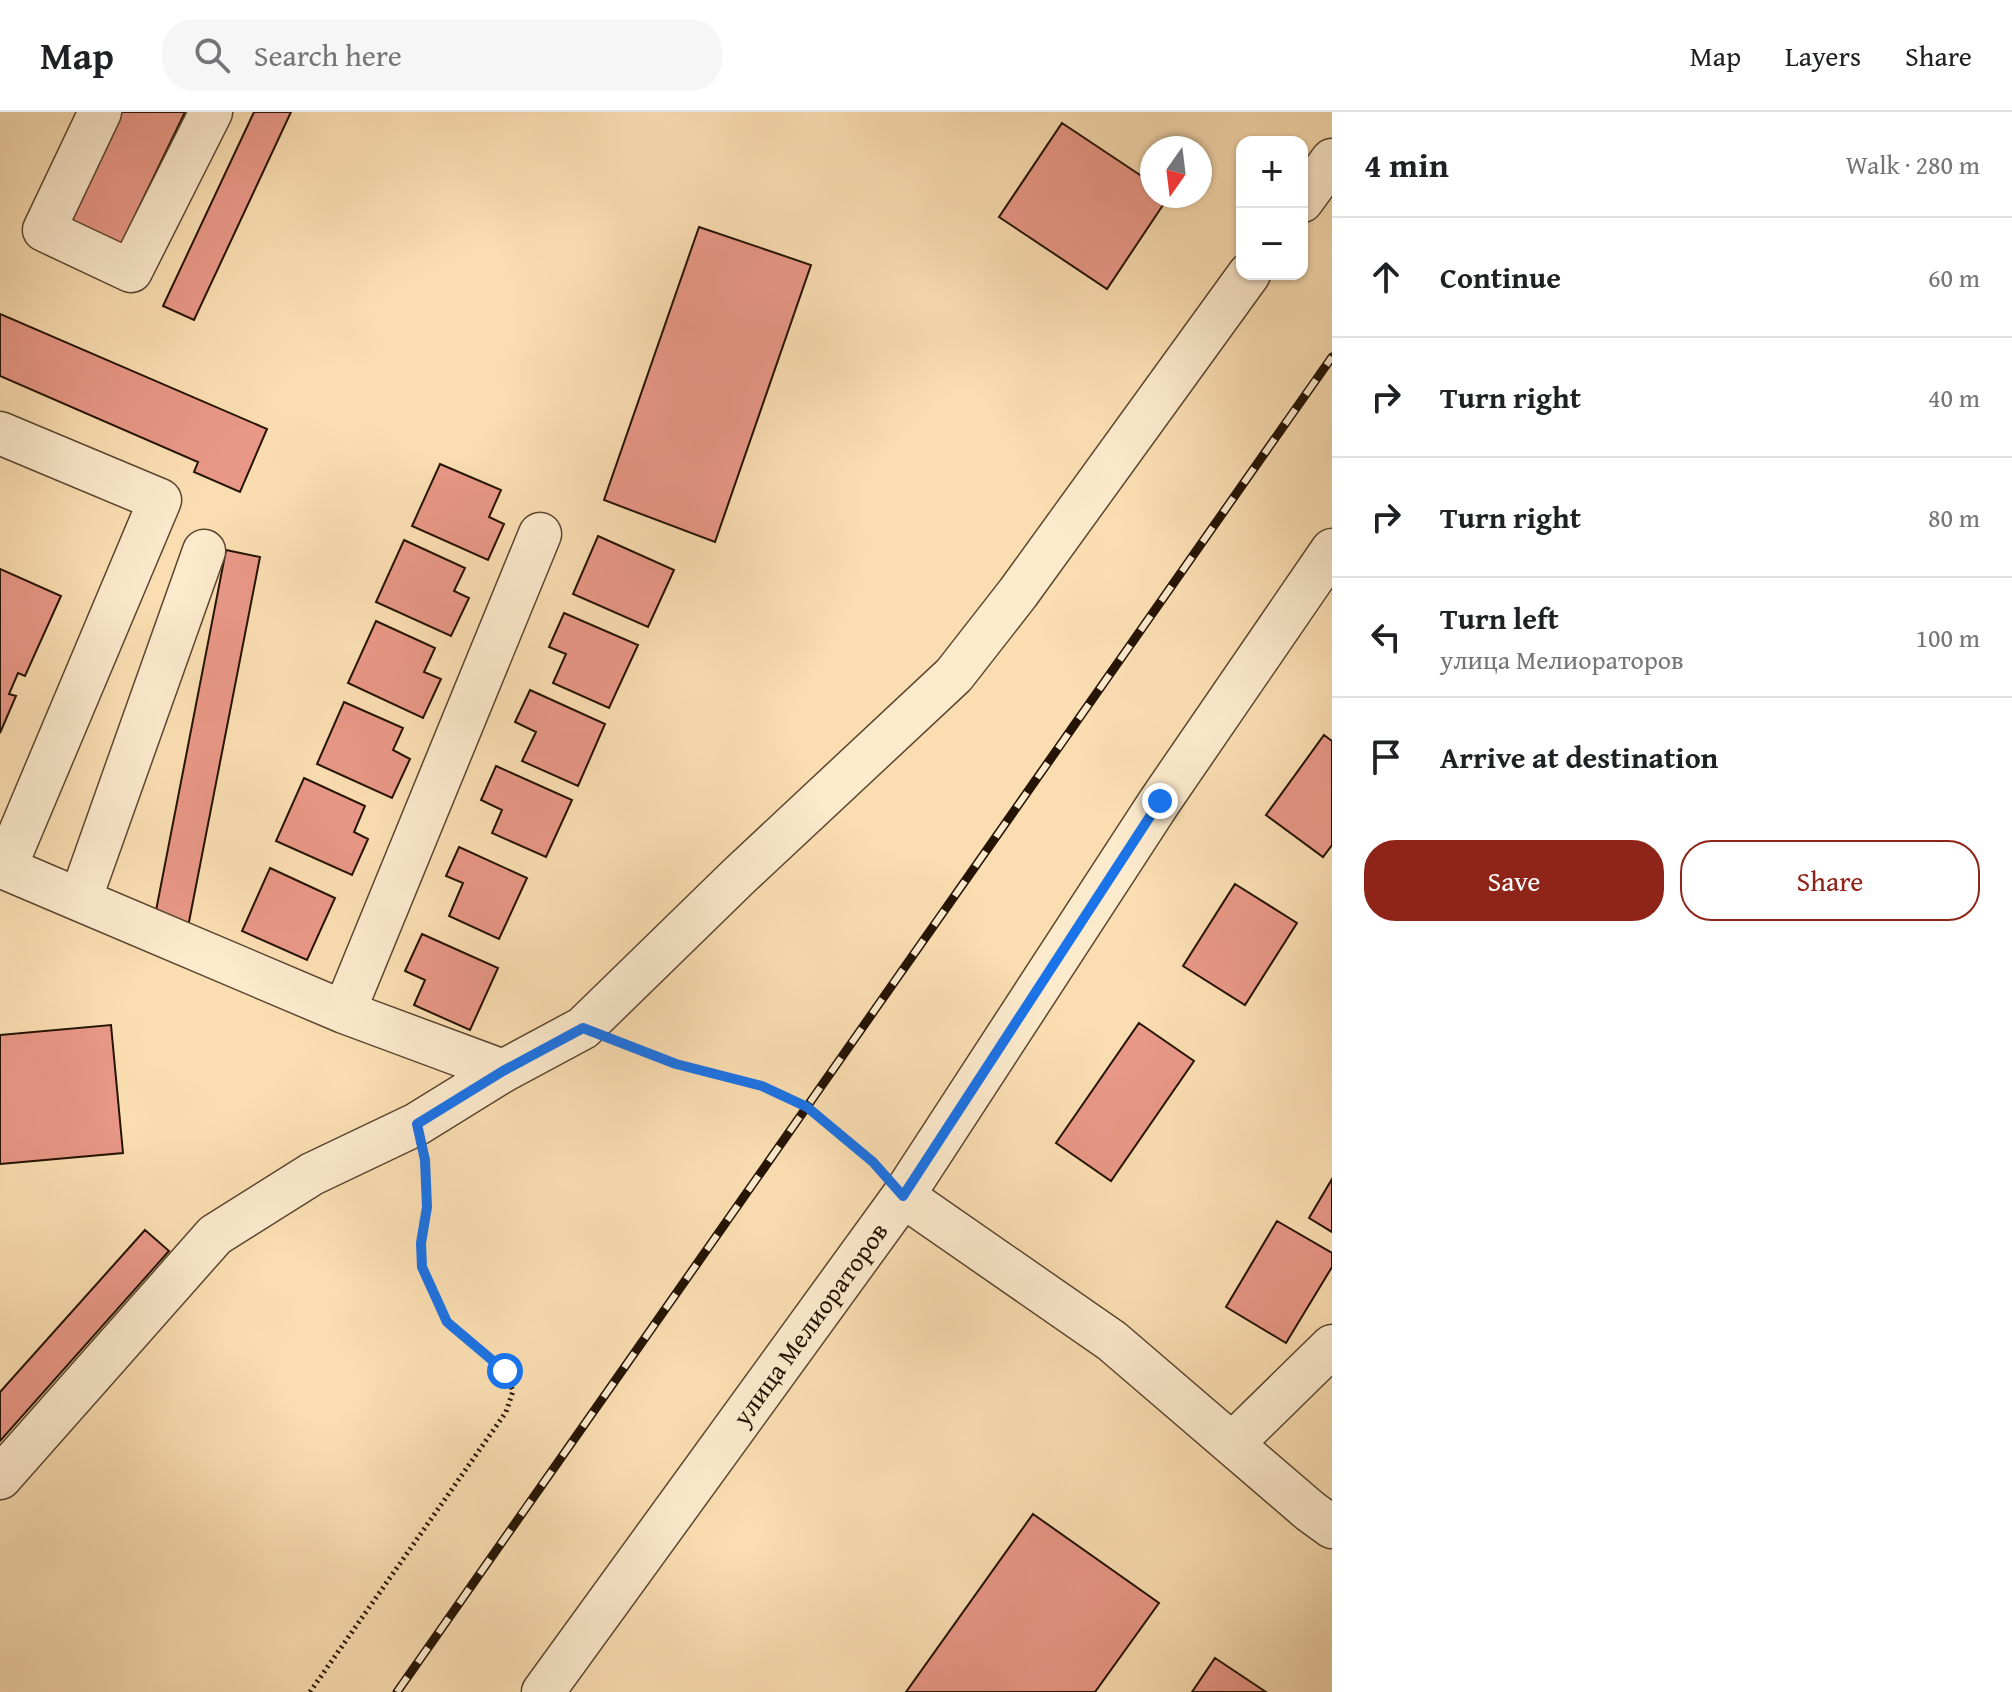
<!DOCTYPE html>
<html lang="en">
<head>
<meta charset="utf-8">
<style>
  body { margin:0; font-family:"Gentium Book Plus",serif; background:#f6f6f6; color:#202124 }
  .controls { position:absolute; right:24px; top:24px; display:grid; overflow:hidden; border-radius:16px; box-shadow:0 2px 6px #0004 }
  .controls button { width:72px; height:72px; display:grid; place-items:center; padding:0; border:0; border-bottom:2px solid #e0e0e0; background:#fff; color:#202124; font:40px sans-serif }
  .compass { position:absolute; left:1140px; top:24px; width:72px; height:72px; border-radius:50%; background:#fff; box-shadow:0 2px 6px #0004; rotate:194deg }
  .stop { position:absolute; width:24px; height:24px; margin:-18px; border:6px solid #1a73e8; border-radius:50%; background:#fff }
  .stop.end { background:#1a73e8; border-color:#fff; box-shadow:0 2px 8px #0008 }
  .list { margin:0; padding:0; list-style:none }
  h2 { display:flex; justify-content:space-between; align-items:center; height:104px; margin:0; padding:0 32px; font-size:34px }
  h2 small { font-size:26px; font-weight:400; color:#757577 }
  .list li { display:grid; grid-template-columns:52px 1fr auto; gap:24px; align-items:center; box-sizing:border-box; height:120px; padding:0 32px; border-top:2px solid #e0e0e0 }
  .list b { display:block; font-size:30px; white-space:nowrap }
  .list p { margin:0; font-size:26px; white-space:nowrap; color:#757577 }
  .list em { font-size:26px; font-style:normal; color:#757577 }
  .actions { display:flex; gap:16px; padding:24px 32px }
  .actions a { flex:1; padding:18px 0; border:2px solid #8f2418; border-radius:32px; text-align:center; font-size:28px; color:#8f2418 }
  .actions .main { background:#8f2418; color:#fff }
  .icon { flex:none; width:44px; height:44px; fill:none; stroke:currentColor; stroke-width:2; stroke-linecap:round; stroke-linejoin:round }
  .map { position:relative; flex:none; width:1332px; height:1580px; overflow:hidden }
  header { display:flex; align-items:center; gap:48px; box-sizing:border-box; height:112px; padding:0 40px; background:#fff; border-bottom:2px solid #e0e0e0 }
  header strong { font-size:38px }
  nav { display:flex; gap:44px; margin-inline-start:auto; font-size:28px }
  .search { width:560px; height:72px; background:#f6f6f6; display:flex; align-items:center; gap:20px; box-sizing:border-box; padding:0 28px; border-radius:32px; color:#757577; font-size:30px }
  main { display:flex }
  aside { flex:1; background:#fff }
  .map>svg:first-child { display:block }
</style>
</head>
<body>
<header>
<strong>Map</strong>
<div class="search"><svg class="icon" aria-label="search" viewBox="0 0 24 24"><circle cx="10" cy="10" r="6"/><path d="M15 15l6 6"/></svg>Search here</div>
<nav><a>Map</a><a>Layers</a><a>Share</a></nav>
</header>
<main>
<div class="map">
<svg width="1332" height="1580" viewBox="0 0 1332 1580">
  <rect width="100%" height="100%" fill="#fadeb2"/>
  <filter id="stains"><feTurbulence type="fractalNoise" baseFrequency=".0025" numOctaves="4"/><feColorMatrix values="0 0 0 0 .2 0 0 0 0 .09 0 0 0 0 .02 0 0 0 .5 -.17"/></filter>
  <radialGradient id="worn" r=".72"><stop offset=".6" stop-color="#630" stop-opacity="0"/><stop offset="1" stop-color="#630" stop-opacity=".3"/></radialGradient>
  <path fill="#e99887" stroke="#251303" stroke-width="2" d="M113 0H185L118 139 60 111Z
    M254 0H291L194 208 163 194Z
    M1062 11 1152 71V84H1169L1107 177 999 105Z
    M699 115 811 153 715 430 604 388Z
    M0 202 267 317 240 380 194 360 198 350 0 264Z
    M440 352 501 378 489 405 504 412 488 448 412 414Z
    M598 424 674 458 648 515 573 482Z
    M404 428 465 456 454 479 469 486 451 524 376 490Z
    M226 438 260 445 188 815 154 809Z
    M0 457 61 484 25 564 18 561 9 582 16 584 0 621Z
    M564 501 638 533 609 596 553 571 566 542 549 535Z
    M376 509 435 536 424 560 441 567 423 606 348 571Z
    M530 578 605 612 578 674 522 649 536 620 515 610Z
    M344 590 403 616 393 638 410 647 392 686 317 652Z
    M1324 623 1332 629V733L1323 745 1266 703Z
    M496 654 572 688 546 745 492 721 502 698 481 688Z
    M304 666 365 694 354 720 368 727 352 763 276 729Z
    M459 735 527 766 499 827 449 804 463 771 446 764Z
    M270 756 335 786 307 848 242 819Z
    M1235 772 1297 811 1245 893 1183 854Z
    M422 822 498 856 470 918 414 893 425 868 405 859Z
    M1139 911 1194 949 1111 1069 1056 1031Z
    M111 913 123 1041 0 1052V923Z
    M1332 1067V1120L1309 1106Z
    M1277 1109 1332 1141V1155L1286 1231 1226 1195Z
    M145 1118 169 1139 0 1329V1280Z
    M1033 1402 1159 1491 1095 1580H906Z
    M1215 1546 1266 1580H1192Z"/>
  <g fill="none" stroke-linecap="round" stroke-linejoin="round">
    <defs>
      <path id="minor" d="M100 0 44 118 131 159 211 0
        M1302 89 1332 48
        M0 321 160 388 5 756
        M0 754 80 788 204 439
        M80 788 344 900 540 422
        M344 900 503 959
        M903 1084 1112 1229 1310 1399 1332 1415
        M1232 1332 1332 1234
        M0 1366 215 1123 312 1062 417 1012 503 959 583 916 739 764 954 563 1018 481 1249 162
        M543 1580 903 1084 1160 689 1332 438"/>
    </defs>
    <use href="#minor" stroke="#5a462f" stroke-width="45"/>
    <path stroke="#251303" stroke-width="5" stroke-dasharray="2 4" stroke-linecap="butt" d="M622 931 676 952 762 974 807 995 838 1018 878 1055
      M310 1580 506 1300 513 1279 505 1259 447 1210 422 1155 421 1131 427 1095 424 1047"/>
    <use href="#minor" stroke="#fceacd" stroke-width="42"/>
    <defs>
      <path id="rail" d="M397 1580 1332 245"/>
    </defs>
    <use href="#rail" stroke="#251303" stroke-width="9"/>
    <use href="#rail" stroke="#fceacd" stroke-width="6" stroke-dasharray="18" stroke-linecap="butt"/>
  </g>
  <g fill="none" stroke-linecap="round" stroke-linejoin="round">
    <path stroke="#1a73e8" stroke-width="10" d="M505 1259 447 1210 422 1155 421 1131 427 1095 425 1048 417 1012 503 959 583 916 676 952 762 974 807 995 873 1050 903 1084 1160 689"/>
  </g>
  <g text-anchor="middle" stroke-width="8" stroke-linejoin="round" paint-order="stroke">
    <g font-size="26" fill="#251303" stroke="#fceacd">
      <text transform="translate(810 1212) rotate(-54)" y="9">улица Мелиораторов</text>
    </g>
  </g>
  <rect width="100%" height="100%" filter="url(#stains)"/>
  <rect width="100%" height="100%" fill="url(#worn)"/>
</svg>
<div class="controls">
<button>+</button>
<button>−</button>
</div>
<svg class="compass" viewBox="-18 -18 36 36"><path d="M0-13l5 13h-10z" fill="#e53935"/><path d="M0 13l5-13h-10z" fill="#757577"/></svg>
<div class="stop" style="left:505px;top:1259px"></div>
<div class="stop end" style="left:1160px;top:689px"></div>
</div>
<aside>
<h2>4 min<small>Walk · 280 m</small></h2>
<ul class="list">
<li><svg class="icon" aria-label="ahead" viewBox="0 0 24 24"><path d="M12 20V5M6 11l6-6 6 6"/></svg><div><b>Continue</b></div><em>60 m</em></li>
<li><svg class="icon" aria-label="right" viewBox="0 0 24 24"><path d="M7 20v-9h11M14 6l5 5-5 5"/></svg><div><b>Turn right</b></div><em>40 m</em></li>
<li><svg class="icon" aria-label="right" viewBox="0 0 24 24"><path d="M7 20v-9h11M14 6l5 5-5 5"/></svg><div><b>Turn right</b></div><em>80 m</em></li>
<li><svg class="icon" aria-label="left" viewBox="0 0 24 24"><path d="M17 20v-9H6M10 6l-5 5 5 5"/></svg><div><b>Turn left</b><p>улица Мелиораторов</p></div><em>100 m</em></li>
<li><svg class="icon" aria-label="arrive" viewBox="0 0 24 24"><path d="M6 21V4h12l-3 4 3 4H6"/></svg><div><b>Arrive at destination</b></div></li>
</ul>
<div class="actions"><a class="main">Save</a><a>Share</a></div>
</aside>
</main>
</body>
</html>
